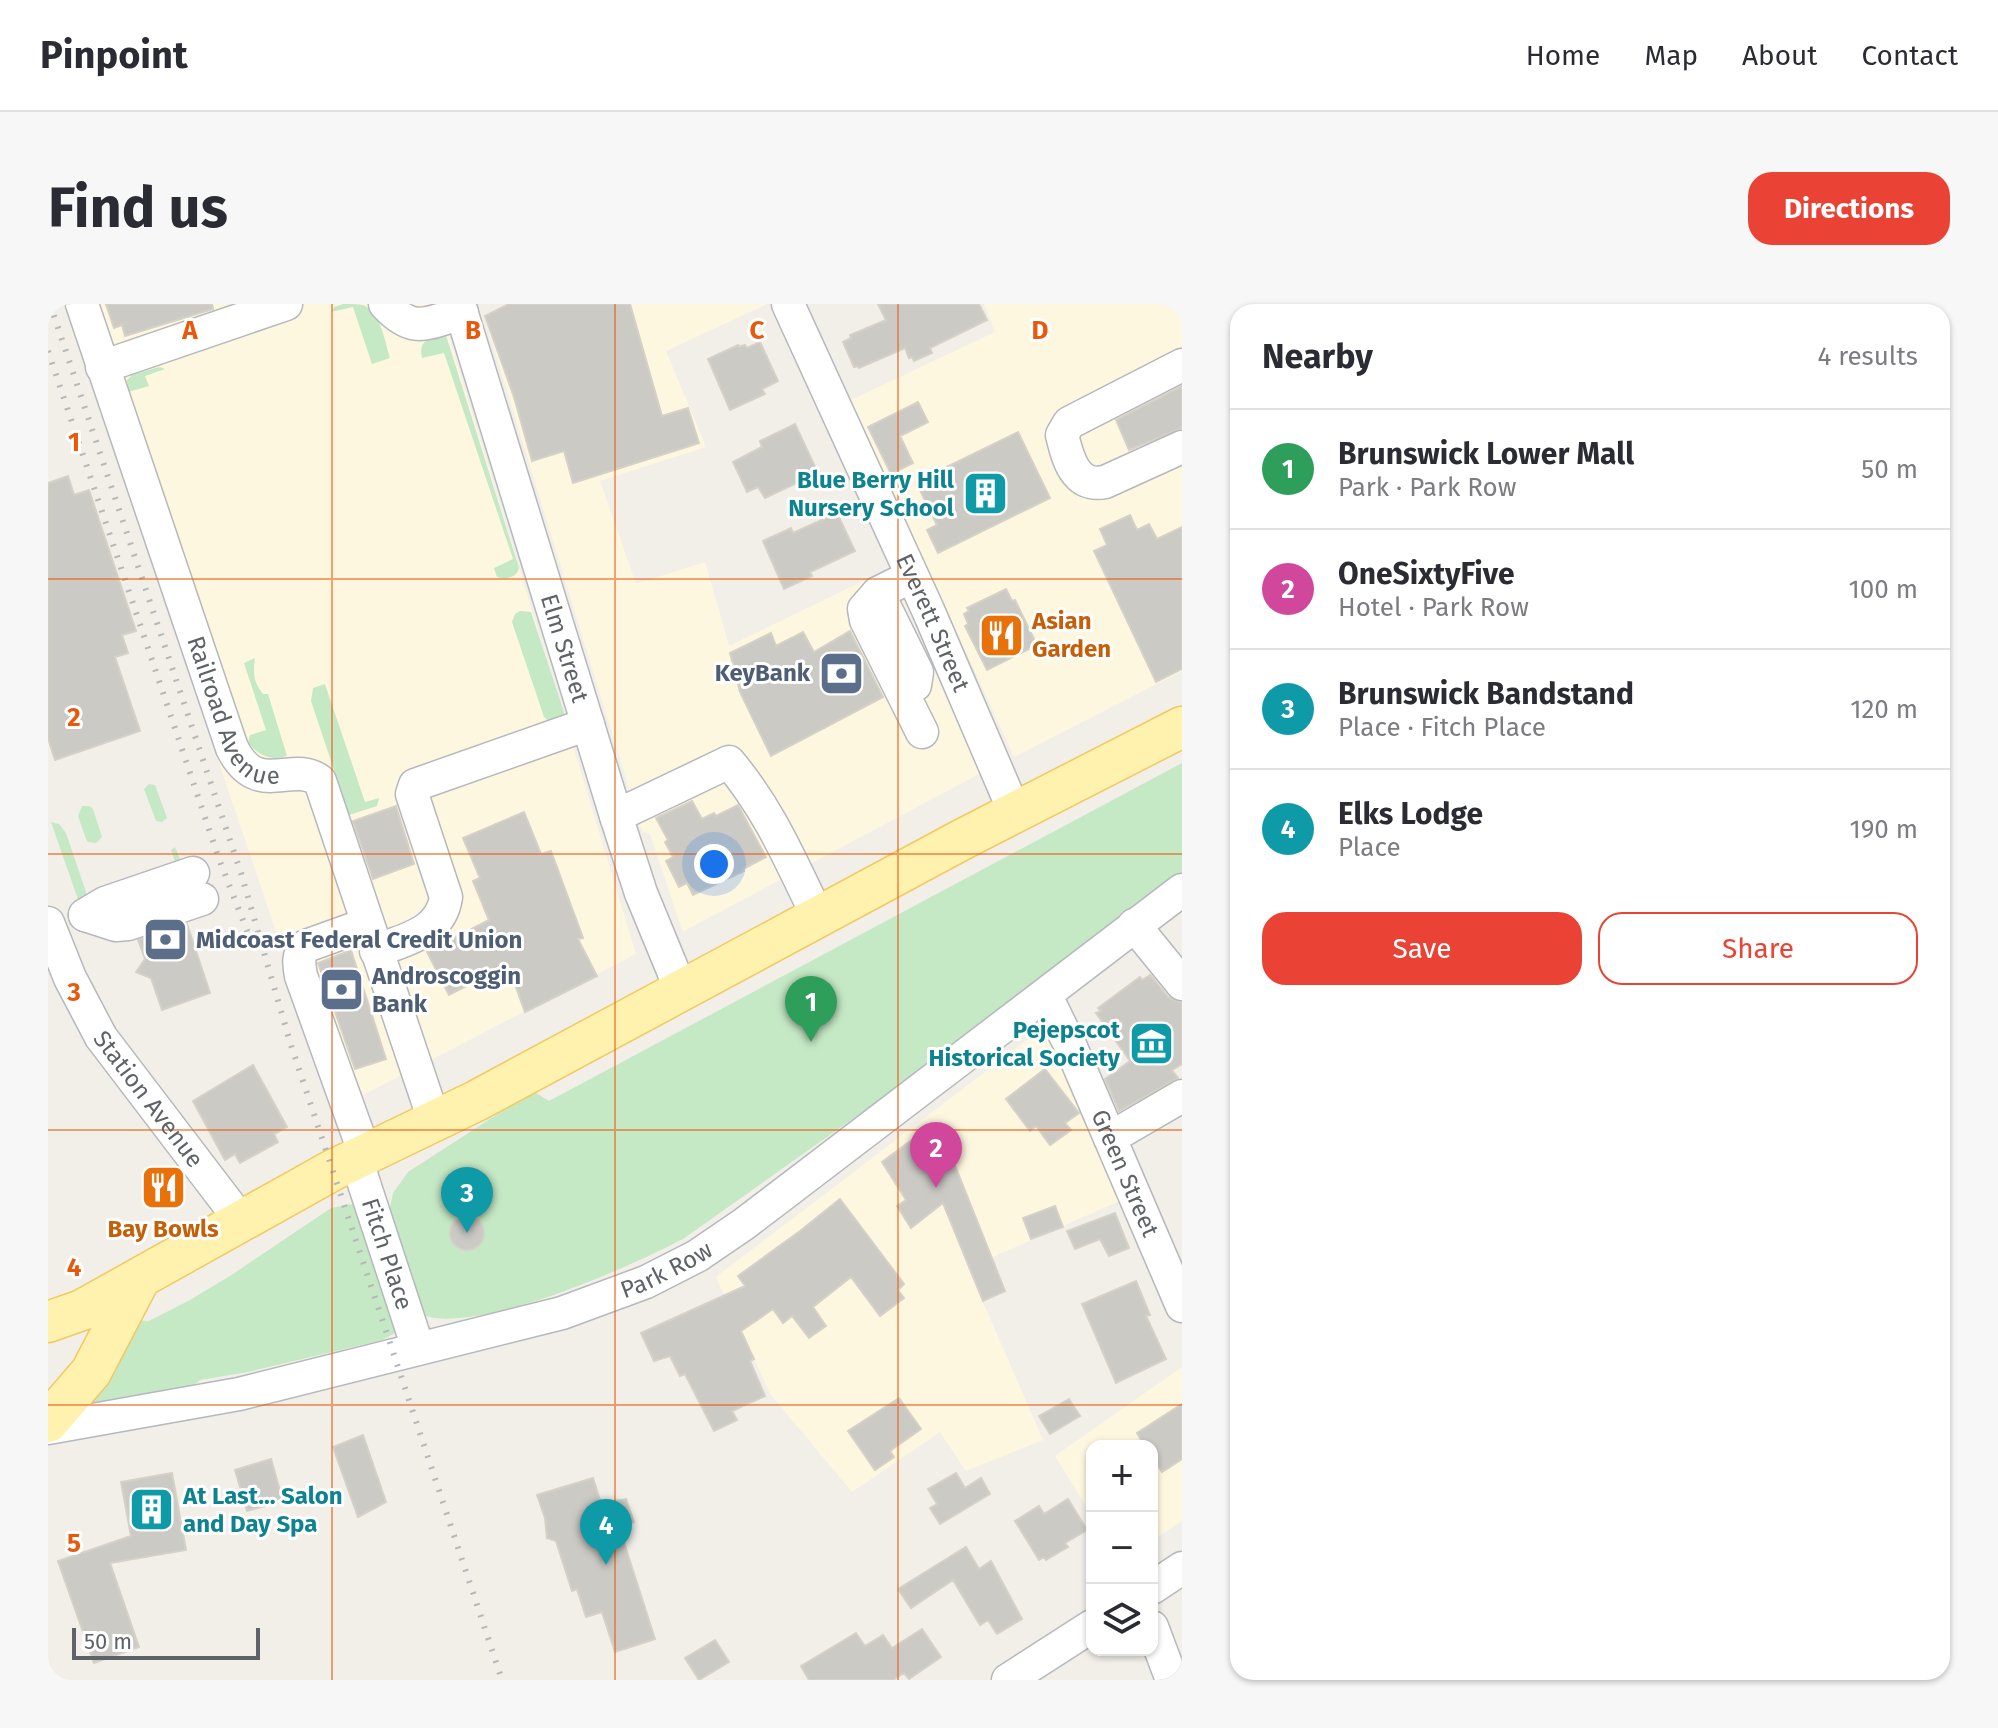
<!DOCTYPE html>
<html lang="en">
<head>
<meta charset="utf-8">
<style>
  body { margin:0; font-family:"Fira Sans",sans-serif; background:#f7f7f7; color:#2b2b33 }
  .controls { position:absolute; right:24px; bottom:24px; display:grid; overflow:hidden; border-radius:16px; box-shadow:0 2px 6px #0004 }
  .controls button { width:72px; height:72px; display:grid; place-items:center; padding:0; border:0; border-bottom:2px solid #e1e1e2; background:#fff; color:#2b2b33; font:40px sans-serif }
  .scale { position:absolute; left:24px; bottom:20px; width:188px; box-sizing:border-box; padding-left:8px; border:4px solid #5f6368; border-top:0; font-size:22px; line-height:28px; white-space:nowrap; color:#5f6368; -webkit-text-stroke:6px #fff; paint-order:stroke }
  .you { position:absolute; left:666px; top:560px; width:28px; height:28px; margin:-20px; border:6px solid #fff; border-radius:50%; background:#1a73e8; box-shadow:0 0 0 12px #1a73e833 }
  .badge { display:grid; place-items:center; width:52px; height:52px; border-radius:50%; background:#ea4335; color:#fff; font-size:26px; font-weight:700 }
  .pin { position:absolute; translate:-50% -66px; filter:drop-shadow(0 2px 4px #0008) }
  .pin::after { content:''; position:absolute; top:42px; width:28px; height:24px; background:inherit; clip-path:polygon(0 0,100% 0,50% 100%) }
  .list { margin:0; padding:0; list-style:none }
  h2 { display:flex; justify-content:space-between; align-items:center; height:104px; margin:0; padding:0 32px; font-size:34px }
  h2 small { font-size:26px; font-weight:400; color:#7c7c81 }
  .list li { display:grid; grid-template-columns:52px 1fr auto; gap:24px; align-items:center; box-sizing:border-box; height:120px; padding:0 32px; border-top:2px solid #e1e1e2 }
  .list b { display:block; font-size:30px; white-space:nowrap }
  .list p { margin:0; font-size:26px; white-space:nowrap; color:#7c7c81 }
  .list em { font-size:26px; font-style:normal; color:#7c7c81 }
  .actions { display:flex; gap:16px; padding:24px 32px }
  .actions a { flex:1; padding:18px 0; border:2px solid #ea4335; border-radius:24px; text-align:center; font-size:28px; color:#ea4335 }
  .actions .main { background:#ea4335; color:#fff }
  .icon { flex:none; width:44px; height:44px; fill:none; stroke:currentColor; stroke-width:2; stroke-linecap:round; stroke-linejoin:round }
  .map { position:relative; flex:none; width:1134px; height:1376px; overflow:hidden; border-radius:24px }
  header { display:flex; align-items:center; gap:48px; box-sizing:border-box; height:112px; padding:0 40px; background:#fff; border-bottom:2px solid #e1e1e2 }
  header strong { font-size:38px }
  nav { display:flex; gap:44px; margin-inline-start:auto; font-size:28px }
  .intro { display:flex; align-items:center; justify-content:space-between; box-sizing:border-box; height:192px; padding:0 48px }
  h1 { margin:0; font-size:56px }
  .button { padding:20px 36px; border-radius:24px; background:#ea4335; color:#fff; font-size:28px; font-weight:700 }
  main { display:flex; gap:48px; padding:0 48px }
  aside { flex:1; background:#fff; border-radius:24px; box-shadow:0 2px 6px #0004 }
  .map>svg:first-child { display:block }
</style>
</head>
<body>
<header>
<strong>Pinpoint</strong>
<nav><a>Home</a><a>Map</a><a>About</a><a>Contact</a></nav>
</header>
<div class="intro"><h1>Find us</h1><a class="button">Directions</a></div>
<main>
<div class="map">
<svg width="1134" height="1376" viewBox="0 0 1134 1376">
  <rect width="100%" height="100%" fill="#f1efe8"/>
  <path fill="#fef7e0" d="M16 0H391L588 650 288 805Z
    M459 0H719L618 47 658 143 552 177 588 280 657 258 681 342 840 265 933 469 636 627 634 626 602 530 594 527 437 15 439 10Z
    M936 0H1134V367L966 453 803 96 947 28Z
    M996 723 1076 895 920 964 995 1136 918 1167 892 1128 804 1188 723 1091 668 973Z
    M1134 1063V1217L1104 1237V1142H1044V1212L1007 1152Z"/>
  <path fill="#c5e8c5" d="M295 0C301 0 310 0 315 1 333 7 337 39 342 54L324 60 305 3 283 8 286 3Z
    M397 28 471 264C469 274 457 276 449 273L446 264 465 255 396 49 374 54C370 36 382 34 397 28Z
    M111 63 117 65 97 72 101 82 80 88 79 76 84 71Z
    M472 307 483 308 516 408 515 413 503 419 496 413 464 318 467 310Z
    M207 354C205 368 205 378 215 390H220L239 452C222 457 210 452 200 438L202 431 218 426 196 359Z
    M277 380 317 498 331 494 329 502 301 511 263 397 265 384Z
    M1134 459V571L984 688 635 935C581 963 431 1031 374 1011L341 909 345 889 360 868 485 787 501 797Z
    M101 480 107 481 119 514 114 518 108 517 96 485Z
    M34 502H41L45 505 54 533 48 539 40 538 38 535 30 512Z
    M3 518 11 520 18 529 40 594 129 564 123 546 127 543 137 567 32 601Z
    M304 900 316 903 351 1027 334 1036 200 1068 152 1076 131 1095 32 1107 86 1016 101 1017 142 996 182 972 283 904Z"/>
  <path fill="#cccac5" stroke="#d6d1c6" stroke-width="2" d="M58 0H164L165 5 77 32 74 21 66 24Z
    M461 0H582L614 112 640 104 651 139 525 179 516 147 484 157 466 93 437 12Z
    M830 0H931L939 16 882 44 884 49 866 57 864 53 861 54 857 44 811 64 810 62 806 63 795 38 803 34 802 31 838 16Z
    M712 38 730 77 714 85 717 90 682 106 660 55 690 41 691 43 697 41 699 44Z
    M1134 82V124L1081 146 1068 116Z
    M870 98 880 118 852 132 865 159 843 170 820 123Z
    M747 120 770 169 717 194 710 183 699 188 685 158 714 143 712 137Z
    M970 128 1002 194 890 249 879 226 889 221 868 178Z
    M20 172 26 191 41 186 88 327 74 331 80 349 67 353 92 427 7 456 0 434V179Z
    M789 209 807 247 762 268 764 272 736 285 715 237 743 224 745 229Z
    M1082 211 1089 226 1101 220 1109 235 1134 223V365L1108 378 1046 247 1059 241 1052 225Z
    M958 285 964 297 967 296 989 341 939 366 917 322 920 320 916 310 921 307 919 304Z
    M802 327 835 393 723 452 692 388 682 349 723 329 728 342 755 328 766 348Z
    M644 497 654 515 666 509 668 512 690 501 718 553 695 565 696 567 645 591 639 579 631 583 618 557 625 553 617 538 620 536 608 514Z
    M348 502 366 560 325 575 305 517Z
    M476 508 493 550 503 547 535 634 530 635 549 672 477 708 460 661 401 691 379 648 441 616 425 577 432 574 415 534Z
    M139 620 162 689 114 706 103 674 88 668 97 655 90 636Z
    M303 646 338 755 307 765 270 659Z
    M1102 671 1120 693 1134 699V760L1124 766 1130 774 1071 807 1057 775 1082 757 1048 709 1053 707 1050 704 1092 673 1094 676Z
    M205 761 239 823 226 830 230 838 192 859 187 850 177 856 145 797Z
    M997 765 1031 809 1017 819 1023 826 1002 841 988 822 982 827 958 795Z
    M880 824 902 854H904L957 987 935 997 895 899 863 924 849 902 858 896 834 858Z
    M116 866 130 891 113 901 99 875Z
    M792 895 856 980 850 986 856 994 832 1012 803 973 765 1003 778 1022 761 1034 744 1012 735 1019 725 1005 693 1027 706 1055 702 1057 717 1092 684 1107 689 1116 666 1127 637 1070 632 1072 622 1052 606 1057 593 1029 697 982 690 972 752 927Z
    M1007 902 1015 923 983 935 975 914Z
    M1067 909 1081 944 1061 952 1052 935 1027 945 1019 927Z
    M402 929a17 17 0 1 1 34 0a17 17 0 1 1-34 0Z
    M1088 977 1102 1011 1098 1012 1118 1055 1068 1079 1034 1000Z
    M851 1094 873 1125 842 1147 846 1153 827 1166 800 1127Z
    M1021 1095 1032 1112 1002 1130 991 1112Z
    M1134 1100V1155L1114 1168 1104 1152V1142H1097L1089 1129Z
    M315 1131 338 1198 310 1213 285 1143Z
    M223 1155 235 1197 199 1207 187 1166Z
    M124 1169 138 1246 62 1259 91 1343 46 1359 10 1257 83 1232 73 1178Z
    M908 1169 917 1184 933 1174 942 1190 892 1220 882 1204 889 1200 880 1185Z
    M545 1174 553 1199 578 1195 586 1218 571 1223 607 1335 567 1348 554 1308 538 1313 529 1285 524 1287 508 1237 499 1234 497 1214 489 1191Z
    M1020 1195 1039 1226 1017 1239 1020 1243 998 1256 996 1253 991 1256 967 1217 991 1202 996 1210Z
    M918 1243 931 1265 943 1257 974 1315 949 1330 940 1316 932 1321 905 1276 863 1304 850 1285Z
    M874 1325 893 1353 861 1375 856 1369 845 1376H761L753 1362 808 1329 817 1342 835 1331 844 1344Z
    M667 1336 681 1358 651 1376 637 1354Z"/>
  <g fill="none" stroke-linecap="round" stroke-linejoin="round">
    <defs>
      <g id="minor">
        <path id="s1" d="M34 0 184 444C210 496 244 455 272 477L386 816"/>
        <path d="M337 0C366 31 378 19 414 9"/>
        <path id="s2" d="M411 0 568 512 593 589 633 686"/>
        <path id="s3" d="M740 0 880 306 967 509"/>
        <path d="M1134 61 1021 119 1014 131C1020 155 1027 184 1057 178L1134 143"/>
        <path d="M54 63 238 0"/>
        <path d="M864 272 830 289 816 305 818 316 874 428"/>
        <path d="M830 289 869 368 867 381 864 383"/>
        <path d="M568 512 681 458C722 507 742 556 770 613"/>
        <path d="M37 611 68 621 80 620 154 595"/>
        <path d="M37 611 57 599 145 569"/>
        <path id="s4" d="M0 619 22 674 53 733 194 918"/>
        <path d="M1086 621 1134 680"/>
        <path d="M328 647C358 635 393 629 398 593L364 490 367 481 540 420"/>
        <path id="s5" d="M998 692 1022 741 1134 1002"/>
        <path d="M1062 834 1134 792"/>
        <path d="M317 850 253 672C251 660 249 651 258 642L319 620"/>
        <path id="s6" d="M308 855 370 1044"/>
        <path id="s7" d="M0 1124 191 1090 514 1009 598 978 649 952 696 920 1134 586"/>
        <path d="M1104 1284 1134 1264"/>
        <path d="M1104 1323 1124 1376"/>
        <path d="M960 1376 1044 1322"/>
      </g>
      <path id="major" d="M0 1018 34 1006 285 866 428 797 915 535 1134 423
        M0 1118 43 1068 91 976"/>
    </defs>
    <use href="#minor" stroke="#b5b8bc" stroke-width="35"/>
    <use href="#major" stroke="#f2c960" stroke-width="43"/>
    <use href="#minor" stroke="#fff" stroke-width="32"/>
    <use href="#major" stroke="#fff2af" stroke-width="40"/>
    <path stroke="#b6b7b8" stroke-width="6" stroke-dasharray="2 10" stroke-linecap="butt" d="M2 0 193 569 242 738 454 1376
      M0 47 171 555 203 637"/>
  </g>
  <path fill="none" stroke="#e8590c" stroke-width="2" stroke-opacity="0.55" d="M284 0V1376M567 0V1376M850 0V1376M0 275H1134M0 550H1134M0 826H1134M0 1101H1134"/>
  <defs>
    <symbol id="building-square" viewBox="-11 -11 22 22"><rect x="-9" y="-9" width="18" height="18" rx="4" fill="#0f9aa8" stroke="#fff"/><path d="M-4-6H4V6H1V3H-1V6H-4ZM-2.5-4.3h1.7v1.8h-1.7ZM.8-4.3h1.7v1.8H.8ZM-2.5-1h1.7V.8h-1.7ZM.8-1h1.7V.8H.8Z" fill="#fff"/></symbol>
    <symbol id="restaurant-square" viewBox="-11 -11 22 22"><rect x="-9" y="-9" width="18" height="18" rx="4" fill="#e8710a" stroke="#fff"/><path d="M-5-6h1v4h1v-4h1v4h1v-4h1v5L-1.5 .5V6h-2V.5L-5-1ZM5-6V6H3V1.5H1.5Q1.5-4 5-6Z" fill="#fff"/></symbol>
    <symbol id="bank-square" viewBox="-11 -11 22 22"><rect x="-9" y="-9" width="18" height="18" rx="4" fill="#5c6f8a" stroke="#fff"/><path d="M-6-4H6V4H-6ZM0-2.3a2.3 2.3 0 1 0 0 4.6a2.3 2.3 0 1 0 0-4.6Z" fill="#fff"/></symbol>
    <symbol id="museum-square" viewBox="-11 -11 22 22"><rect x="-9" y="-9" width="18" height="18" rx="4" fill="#0f9aa8" stroke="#fff"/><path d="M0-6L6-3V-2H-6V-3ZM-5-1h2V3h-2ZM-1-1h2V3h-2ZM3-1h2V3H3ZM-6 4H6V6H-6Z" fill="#fff"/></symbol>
  </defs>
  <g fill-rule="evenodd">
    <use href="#building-square" x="912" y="164" width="51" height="51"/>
    <use href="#restaurant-square" x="928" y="306" width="51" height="51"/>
    <use href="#bank-square" x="768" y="344" width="51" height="51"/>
    <use href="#bank-square" x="92" y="610" width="51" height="51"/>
    <use href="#bank-square" x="268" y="660" width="51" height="51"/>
    <use href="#museum-square" x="1078" y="714" width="51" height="51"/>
    <use href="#restaurant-square" x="90" y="858" width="51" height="51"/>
    <use href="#building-square" x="78" y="1180" width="51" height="51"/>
  </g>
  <g text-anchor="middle" stroke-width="6" stroke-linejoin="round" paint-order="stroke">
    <g font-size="24" font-weight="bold" fill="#0d838f" stroke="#fff" text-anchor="end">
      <text x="906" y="184">Blue Berry Hill<tspan x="906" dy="28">Nursery School</tspan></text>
      <text x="1072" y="734">Pejepscot<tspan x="1072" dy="28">Historical Society</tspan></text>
      <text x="135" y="1200" text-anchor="start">At Last... Salon<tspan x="135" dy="28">and Day Spa</tspan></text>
    </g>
    <g font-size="24" font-weight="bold" fill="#c56008" stroke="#fff" text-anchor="start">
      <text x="984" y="325">Asian<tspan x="984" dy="28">Garden</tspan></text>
      <text x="115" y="933" text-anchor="middle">Bay Bowls</text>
    </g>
    <g font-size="24" fill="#5f6368" stroke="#fff">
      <text dy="8" stroke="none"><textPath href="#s3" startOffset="350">Everett Street</textPath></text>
      <text dy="8" stroke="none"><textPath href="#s2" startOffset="360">Elm Street</textPath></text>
      <text dy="8" stroke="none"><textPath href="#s1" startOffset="440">Railroad Avenue</textPath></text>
      <text dy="8" stroke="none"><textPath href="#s4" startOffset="204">Station Avenue</textPath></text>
      <text dy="8" stroke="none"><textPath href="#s5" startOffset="194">Green Street</textPath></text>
      <text dy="8" stroke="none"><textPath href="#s6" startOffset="100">Fitch Place</textPath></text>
      <text dy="8" stroke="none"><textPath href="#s7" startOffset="640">Park Row</textPath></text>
    </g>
    <g font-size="24" font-weight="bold" fill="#4e5e75" stroke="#fff" text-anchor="start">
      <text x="762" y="377" text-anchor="end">KeyBank</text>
      <text x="148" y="644">Midcoast Federal Credit Union</text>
      <text x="324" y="680">Androscoggin<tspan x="324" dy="28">Bank</tspan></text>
    </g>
  </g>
  <g font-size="26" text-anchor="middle" font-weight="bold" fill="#e8590c" stroke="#fff" stroke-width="6" stroke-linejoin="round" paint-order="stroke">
    <text x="142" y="35">A</text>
    <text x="425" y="35">B</text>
    <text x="709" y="35">C</text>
    <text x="992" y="35">D</text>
    <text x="26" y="147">1</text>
    <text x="26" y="422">2</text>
    <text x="26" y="697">3</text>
    <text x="26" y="972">4</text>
    <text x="26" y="1248">5</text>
  </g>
</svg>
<div class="controls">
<button>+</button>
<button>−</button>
<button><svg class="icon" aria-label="layers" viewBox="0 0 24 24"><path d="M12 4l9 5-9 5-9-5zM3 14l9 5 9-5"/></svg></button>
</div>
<div class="scale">50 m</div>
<div class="you"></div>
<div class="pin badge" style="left:763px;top:738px;background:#2e9e5b">1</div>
<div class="pin badge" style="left:888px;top:884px;background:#d1479c">2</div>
<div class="pin badge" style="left:419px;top:929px;background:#0f9aa8">3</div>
<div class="pin badge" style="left:558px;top:1261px;background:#0f9aa8">4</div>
</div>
<aside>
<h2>Nearby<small>4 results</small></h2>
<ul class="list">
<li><span class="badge" style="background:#2e9e5b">1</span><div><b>Brunswick Lower Mall</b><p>Park · Park Row</p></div><em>50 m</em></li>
<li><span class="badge" style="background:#d1479c">2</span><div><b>OneSixtyFive</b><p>Hotel · Park Row</p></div><em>100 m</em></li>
<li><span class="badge" style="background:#0f9aa8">3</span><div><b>Brunswick Bandstand</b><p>Place · Fitch Place</p></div><em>120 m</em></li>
<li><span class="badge" style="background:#0f9aa8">4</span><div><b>Elks Lodge</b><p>Place</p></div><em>190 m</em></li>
</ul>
<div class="actions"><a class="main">Save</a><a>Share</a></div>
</aside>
</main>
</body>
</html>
